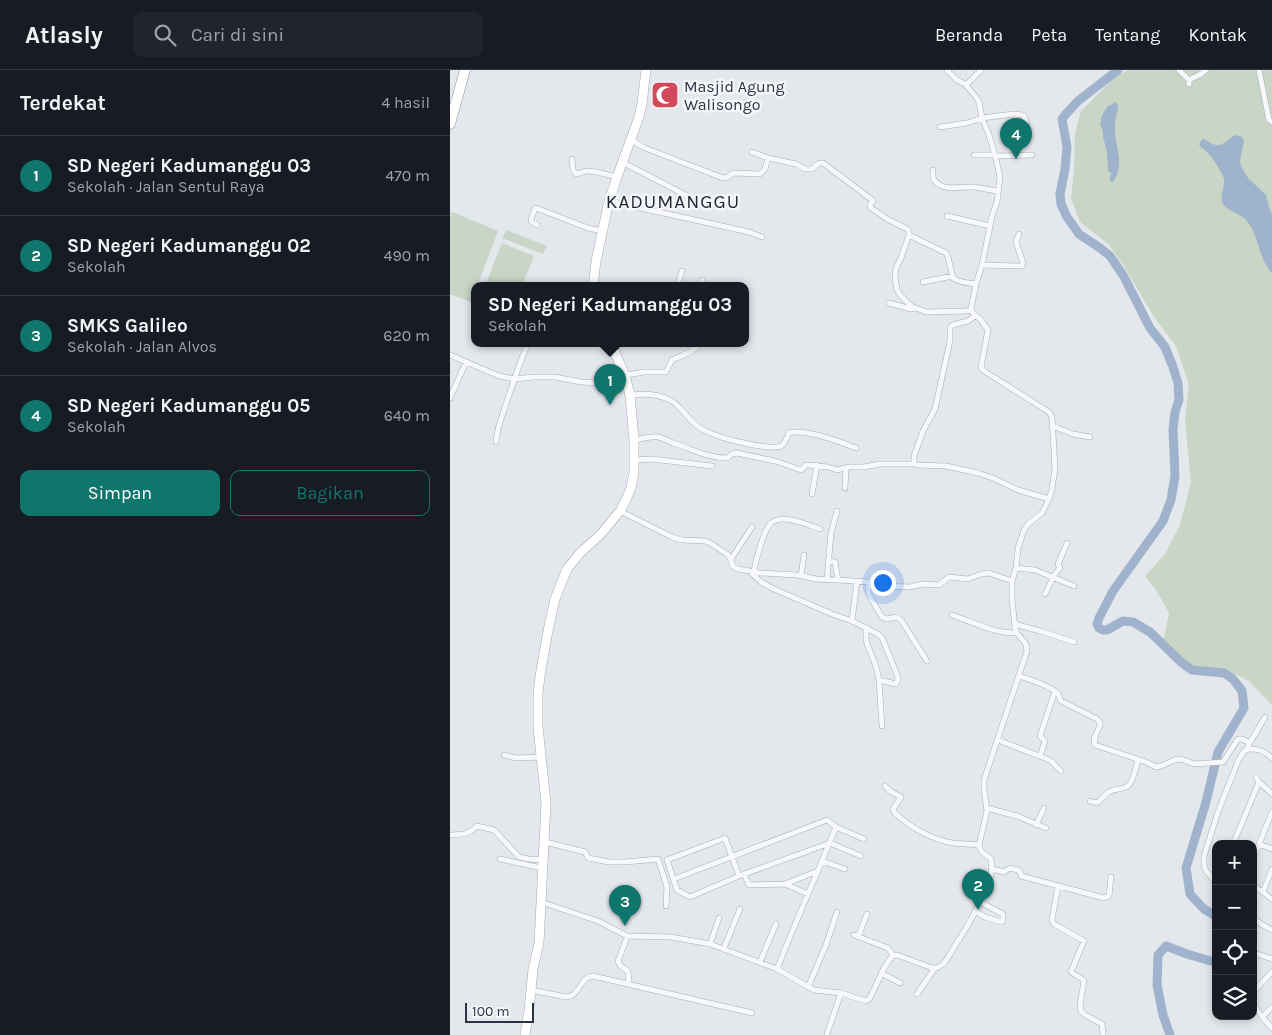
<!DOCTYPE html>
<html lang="id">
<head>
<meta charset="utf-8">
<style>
  body { margin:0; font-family:Karla,sans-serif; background:#20242c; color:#f1f3f6 }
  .controls { position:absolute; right:15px; bottom:15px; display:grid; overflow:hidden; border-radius:10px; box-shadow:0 2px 8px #0003 }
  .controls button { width:45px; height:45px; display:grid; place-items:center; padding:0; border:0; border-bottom:1px solid #363941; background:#171b24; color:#f1f3f6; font:25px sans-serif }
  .scale { position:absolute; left:15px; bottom:12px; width:69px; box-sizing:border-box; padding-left:5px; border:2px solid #2b3445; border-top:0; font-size:14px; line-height:18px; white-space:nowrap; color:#2b3445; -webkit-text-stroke:4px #f4f6f9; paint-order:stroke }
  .you { position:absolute; left:432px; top:512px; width:18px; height:18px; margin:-12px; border:4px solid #fff; border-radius:50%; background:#1a73e8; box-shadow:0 0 0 8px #1a73e833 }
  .badge { display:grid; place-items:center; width:32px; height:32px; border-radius:50%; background:#0f766e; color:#fff; font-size:16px; font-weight:700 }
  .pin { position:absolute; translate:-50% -41px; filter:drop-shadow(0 1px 2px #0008) }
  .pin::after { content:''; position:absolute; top:26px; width:18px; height:15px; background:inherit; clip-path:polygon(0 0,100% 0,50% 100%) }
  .popup { position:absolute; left:21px; top:212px; width:278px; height:65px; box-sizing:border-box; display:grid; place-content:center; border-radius:10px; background:#171b24; filter:drop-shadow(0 1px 4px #0005); font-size:16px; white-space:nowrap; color:#9ea1a6 }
  .popup b { font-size:19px; color:#f1f3f6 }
  .popup::after { content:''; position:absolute; left:50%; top:100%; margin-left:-10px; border:10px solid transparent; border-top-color:#171b24 }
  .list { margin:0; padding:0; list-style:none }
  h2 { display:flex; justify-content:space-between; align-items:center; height:65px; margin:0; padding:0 20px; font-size:21px }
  h2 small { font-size:16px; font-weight:400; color:#9ea1a6 }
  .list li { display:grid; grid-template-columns:32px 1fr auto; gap:15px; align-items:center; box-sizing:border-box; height:80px; padding:0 20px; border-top:1px solid #363941 }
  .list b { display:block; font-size:19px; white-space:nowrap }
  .list p { margin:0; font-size:16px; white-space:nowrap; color:#9ea1a6 }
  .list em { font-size:16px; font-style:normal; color:#9ea1a6 }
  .actions { display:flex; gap:10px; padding:15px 20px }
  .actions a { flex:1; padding:11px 0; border:1px solid #0f766e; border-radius:10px; text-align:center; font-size:18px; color:#0f766e }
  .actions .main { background:#0f766e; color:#fff }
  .icon { flex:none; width:28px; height:28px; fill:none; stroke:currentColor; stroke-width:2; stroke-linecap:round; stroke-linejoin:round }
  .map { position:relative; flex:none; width:822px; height:965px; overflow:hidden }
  header { display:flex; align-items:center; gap:30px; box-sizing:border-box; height:70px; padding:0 25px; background:#171b24; border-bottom:1px solid #363941 }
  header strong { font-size:24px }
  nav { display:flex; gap:28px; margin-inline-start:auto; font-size:18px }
  .search { width:350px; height:45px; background:#20242c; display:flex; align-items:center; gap:12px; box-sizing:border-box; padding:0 18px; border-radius:10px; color:#9ea1a6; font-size:19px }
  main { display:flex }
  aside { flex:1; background:#171b24 }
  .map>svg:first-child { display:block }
</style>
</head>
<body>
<header>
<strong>Atlasly</strong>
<div class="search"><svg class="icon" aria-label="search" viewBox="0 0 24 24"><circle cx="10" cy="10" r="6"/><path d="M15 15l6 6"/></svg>Cari di sini</div>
<nav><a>Beranda</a><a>Peta</a><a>Tentang</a><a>Kontak</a></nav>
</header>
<main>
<aside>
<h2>Terdekat<small>4 hasil</small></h2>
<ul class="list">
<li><span class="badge">1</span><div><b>SD Negeri Kadumanggu 03</b><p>Sekolah · Jalan Sentul Raya</p></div><em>470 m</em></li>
<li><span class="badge">2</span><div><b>SD Negeri Kadumanggu 02</b><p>Sekolah</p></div><em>490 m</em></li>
<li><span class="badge">3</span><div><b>SMKS Galileo</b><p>Sekolah · Jalan Alvos</p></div><em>620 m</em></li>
<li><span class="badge">4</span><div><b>SD Negeri Kadumanggu 05</b><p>Sekolah</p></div><em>640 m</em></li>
</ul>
<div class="actions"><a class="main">Simpan</a><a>Bagikan</a></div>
</aside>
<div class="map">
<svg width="822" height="965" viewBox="0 0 822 965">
  <rect width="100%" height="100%" fill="#e4e7ec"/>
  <path fill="#c9d6c5" d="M678 0H822V635L799 611 785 604 742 600 731 592 713 573 719 543 708 523 695 506 715 484 730 455 741 412 735 351 739 315 726 276 704 247 674 196 658 174 630 152 621 128 624 102 625 64 631 41 665 7Z
    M2 142 48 161 27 216H25V221L21 232 0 224V147Z
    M56 160 97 176 93 184 52 168Z
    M52 173 84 186 72 216H35Z"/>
  <path fill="#9fb4cc" d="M665 32 668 34C668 41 666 46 665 53 663 74 676 90 664 111L661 112 659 108 662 104 658 101 657 82 653 67V62L650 54 652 45 658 36 661 35Z
    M785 65 792 67 794 71 791 85 790 92 792 98 798 108 816 125 819 137 822 144V203C810 191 809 171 801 157 799 154 797 150 794 148 788 143 775 140 772 132 770 124 775 117 774 109 774 106 763 89 761 86 757 82 753 79 749 75L752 69H754C771 80 770 75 785 65Z"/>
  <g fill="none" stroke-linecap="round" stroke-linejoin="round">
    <path stroke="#9fb4cc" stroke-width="9" d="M668 0 628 31 616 44 612 49 617 77 615 99 610 124 611 134 617 147 629 164 650 178 660 186 673 205 700 258 715 277 723 297 728 313 729 330 725 342 723 359 725 406 721 430 713 451 663 521 649 548 647 554 649 558 653 560H657L673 551 683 552 700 562 731 592 742 600 774 603 783 609 792 621 794 638 768 682 756 732 736 798 740 824 754 839 766 846
      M720 965 713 945 707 915 708 885 716 876 737 884 764 892 766 891"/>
    <defs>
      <path id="street" d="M729 0 739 10V14
        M809 0 819 50 822 52
        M739 10 751 4 756 0
        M516 15 531 0
        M490 57 517 53 532 48 563 44 573 45 575 48 577 55
        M181 70 195 78 273 108 278 107 283 103 310 104 315 99 318 88
        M302 82 318 88 346 94 355 99H362L369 93H373L421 129 423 131 420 135 421 138 437 149 457 159 459 161V165
        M524 85H545
        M545 86 582 85
        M122 89 123 100 126 104C130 103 133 101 138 101 147 101 157 105 167 107
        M172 92 253 134
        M483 100V108C491 123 510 116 524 117 532 118 540 120 548 121
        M159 131 299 162 312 167
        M497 146 540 156
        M87 155 82 152 81 149 85 139 86 138 138 158 153 161
        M532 195 572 196 573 193 566 172 569 164
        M252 210V216
        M473 212 503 206
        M227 216 232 201
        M439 233 461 239 466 238
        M521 239 517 241 476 242 461 236 452 227 447 220 445 207 446 198 451 188 459 165 496 183 498 187 503 208C510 213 518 213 526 214
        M525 246 518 251 502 255 500 258V271L485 339 473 361 464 386V393L466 395 496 396 528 403 543 408 568 420 599 429
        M0 285 49 306 65 309 84 307H105L131 312 151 313 173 300
        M175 305 195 302H216L222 290C232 285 243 283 249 274
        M180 325C193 324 205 323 218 329 230 334 236 347 246 355 251 359 257 362 263 364 274 369 321 381 331 376 335 374 337 367 339 363 355 358 390 372 406 378
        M0 328 16 292
        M602 356 623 364 640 367
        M184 370C192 369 200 366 208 367 213 368 218 371 223 373 242 379 257 388 277 388L282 384 287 383 325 391 351 400 356 395H359L378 397 387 400 399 397H414L430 394H464
        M46 372C47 355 55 339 60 322 66 306 70 290 78 274
        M184 390 202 389 262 396
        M395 418 396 398
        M362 424 367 395
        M170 441 222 467 232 470 255 471 260 473 277 484 280 488 283 496 288 499 310 503 347 505 366 509 388 510 419 512 431 516 460 517 473 514 489 515 499 507 518 509 531 504 539 503 562 511
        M281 489 302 457
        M378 491 385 492 388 510
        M566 498 585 500 624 516
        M299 501 311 512 324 519 382 544 402 551 428 564 432 568 448 607 447 612 446 614 429 610 432 656
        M304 502C305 491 309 481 312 471 314 465 316 458 321 453 332 443 358 455 370 459
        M351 506 354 485
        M377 509 381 463 387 441
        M419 512 418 521 419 525 432 547 437 549 446 547 451 550 477 591
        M595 524 605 504 610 498 608 494 617 473
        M502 545C523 552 545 564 567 563
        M402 551 407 511
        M565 554 590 561 624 572
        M417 558C413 572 421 581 425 594 427 599 428 605 429 610
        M569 606C578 609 602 616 608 624 609 626 610 629 611 631L647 649 650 653V655C648 662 642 668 645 675L696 692 706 697 711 696 727 689 734 690 744 694 773 692 788 669H792L800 673
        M548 670 597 689 601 691 611 701
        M798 676 815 647
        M54 685 66 688 91 687
        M590 686 595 671 590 666 605 621
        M806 707 809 712 822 724
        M435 716 440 721 451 727 443 739 444 742C459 757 481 769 502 773 511 774 520 774 529 775
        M640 731C651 736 650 727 659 722 665 718 672 720 678 716 684 710 686 697 688 690
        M537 738 567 746 596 758
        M586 755 594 738
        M0 765C12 764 18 765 27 756L44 760 69 787 78 789 93 790
        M95 772 135 782 138 788 159 792H175L208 789 217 817 216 836
        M783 774 809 712
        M809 774 822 779
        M50 789 92 798
        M803 789 822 742
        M372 791 395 799
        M542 799 554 802 560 798 568 800 570 802 571 806 654 828 659 826 661 807
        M294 804 299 815 335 814 358 824
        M289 806 275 768 217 790 227 820 240 827 289 806 380 773 411 786
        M224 809 377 750 386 757 414 769
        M766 812 756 801 754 795V786L768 742 789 689 795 680C806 677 814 681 822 688
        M335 814 368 801
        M803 815 822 829
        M608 816 602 850 604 854 634 871 621 902 632 909 634 911 630 935 631 941 635 945 652 954 653 965
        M813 822 822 799
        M91 832 148 851 177 866 221 867 260 874 327 899 364 920 391 923 416 931 420 928 434 898 442 886 447 885 482 898H487L493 894C500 886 504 876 510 868 522 847 546 813 541 789L531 781 529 775 537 741 534 719V710L577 581 576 574 567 563 565 558 562 530V511L566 498 568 478 574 460 578 454 592 443 599 429 602 419 605 398 602 347 599 342 534 301 531 297 538 260 531 250 523 243 521 239 526 214 532 195 542 146 547 132 550 107 545 85 539 65 532 48 529 32 526 27 515 14 507 10 497 0
        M525 841 535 847 551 852 553 851V844L530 832
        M803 848 811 854 822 860
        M404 865 438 878 443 885
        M408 867 417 844
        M176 870 168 891C172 903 181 894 178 913
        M260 874 269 848
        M274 878 290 839
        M803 884H807L822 889
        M310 892 326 854
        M327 899C346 851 367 804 386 757
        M431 903 450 913
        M358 917 376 875 387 842
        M81 920 116 927C131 926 128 908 143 906L302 943
        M803 922 822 902
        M467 924 485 898
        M803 933 812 947 822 958
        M812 947 822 937
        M377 964 391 923"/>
      <path id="primary" d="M143 216 146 191 159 131 167 107 189 47 192 34 196 0
        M75 965 79 940 83 899 89 873 96 733 88 657V622L91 600 98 561 105 529 117 499 130 483 151 464 170 441 176 430 181 418 184 403V370L180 325 175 305 161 274"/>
      <path id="highway" d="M0 54 15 0"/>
    </defs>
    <use href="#street" stroke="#a9aeb7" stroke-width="6"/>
    <use href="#primary" stroke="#a3abb8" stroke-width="10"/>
    <use href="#highway" stroke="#8b94a3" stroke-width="11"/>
    <use href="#street" stroke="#f7f8fa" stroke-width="5"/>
    <use href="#primary" stroke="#fff" stroke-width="9"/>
    <use href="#highway" stroke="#fff" stroke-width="10"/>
  </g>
  <defs>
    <symbol id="mosque-square" viewBox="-11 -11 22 22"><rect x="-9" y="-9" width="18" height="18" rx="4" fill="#d1495b" stroke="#f4f6f9"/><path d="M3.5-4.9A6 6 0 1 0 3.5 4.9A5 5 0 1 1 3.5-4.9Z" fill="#fff"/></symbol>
  </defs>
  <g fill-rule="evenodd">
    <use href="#mosque-square" x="199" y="9" width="32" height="32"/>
  </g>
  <g text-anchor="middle" stroke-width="5" stroke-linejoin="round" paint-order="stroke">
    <g font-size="16" fill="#2b3445" stroke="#f4f6f9" text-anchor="start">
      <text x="234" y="22">Masjid Agung<tspan x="234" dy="18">Walisongo</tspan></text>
    </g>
    <g font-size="19" letter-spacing="1" fill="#1d2536" stroke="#f4f6f9">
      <text x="223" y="138">KADUMANGGU</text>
    </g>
  </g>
</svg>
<div class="controls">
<button>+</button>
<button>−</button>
<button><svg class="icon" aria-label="locate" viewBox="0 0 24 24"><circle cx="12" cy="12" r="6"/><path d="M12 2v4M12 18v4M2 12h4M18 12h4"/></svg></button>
<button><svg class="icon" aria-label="layers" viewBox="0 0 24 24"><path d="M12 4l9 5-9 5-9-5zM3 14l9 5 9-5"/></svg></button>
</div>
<div class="scale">100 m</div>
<div class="you"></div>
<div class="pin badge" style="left:160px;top:335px">1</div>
<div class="popup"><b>SD Negeri Kadumanggu 03</b>Sekolah</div>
<div class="pin badge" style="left:528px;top:840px">2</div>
<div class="pin badge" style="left:175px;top:856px">3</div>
<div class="pin badge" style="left:566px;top:89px">4</div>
</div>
</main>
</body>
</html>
